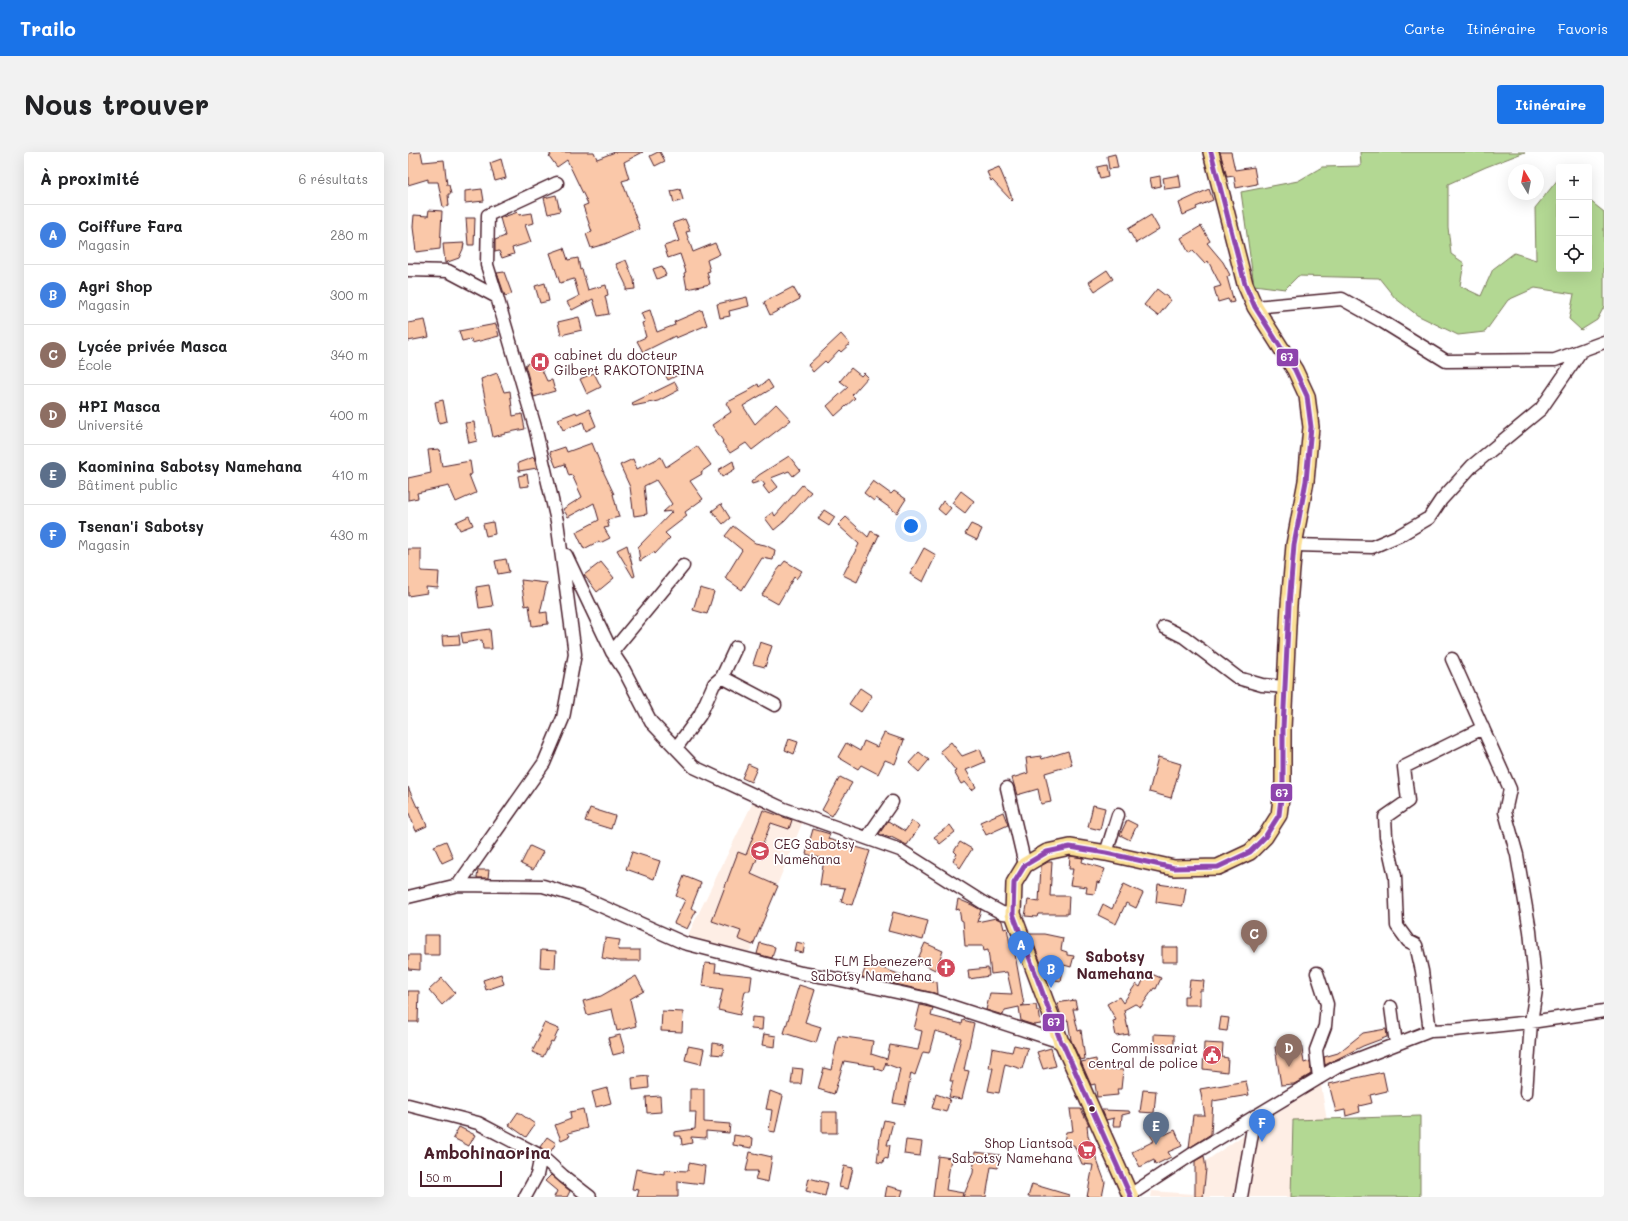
<!DOCTYPE html>
<html lang="fr">
<head>
<meta charset="utf-8">
<style>
  body { margin:0; font-family:Mali,sans-serif; background:#f2f2f2; color:#202124 }
  .controls { position:absolute; right:12px; top:12px; display:grid; overflow:hidden; border-radius:4px; box-shadow:0 4px 16px #0002 }
  .controls button { width:36px; height:36px; display:grid; place-items:center; padding:0; border:0; border-bottom:1px solid #e0e0e0; background:#fff; color:#202124; font:20px sans-serif }
  .compass { position:absolute; left:1100px; top:12px; width:36px; height:36px; border-radius:50%; background:#fff; box-shadow:0 4px 16px #0002; rotate:350deg }
  .scale { position:absolute; left:12px; bottom:10px; width:82px; box-sizing:border-box; padding-left:4px; border:2px solid #4a1f2b; border-top:0; font-size:11px; line-height:14px; white-space:nowrap; color:#4a1f2b; -webkit-text-stroke:3px #fff; paint-order:stroke }
  .you { position:absolute; left:503px; top:374px; width:14px; height:14px; margin:-10px; border:3px solid #fff; border-radius:50%; background:#1a73e8; box-shadow:0 0 0 6px #1a73e833 }
  .badge { display:grid; place-items:center; width:26px; height:26px; border-radius:50%; background:#1a73e8; color:#fff; font-size:13px; font-weight:700 }
  .pin { position:absolute; translate:-50% -33px; filter:drop-shadow(0 1px 2px #0008) }
  .pin::after { content:''; position:absolute; top:21px; width:14px; height:12px; background:inherit; clip-path:polygon(0 0,100% 0,50% 100%) }
  .list { margin:0; padding:0; list-style:none }
  h2 { display:flex; justify-content:space-between; align-items:center; height:52px; margin:0; padding:0 16px; font-size:17px }
  h2 small { font-size:13px; font-weight:400; color:#757577 }
  .list li { display:grid; grid-template-columns:26px 1fr auto; gap:12px; align-items:center; box-sizing:border-box; height:60px; padding:0 16px; border-top:1px solid #e0e0e0 }
  .list b { display:block; font-size:15px; white-space:nowrap }
  .list p { margin:0; font-size:13px; white-space:nowrap; color:#757577 }
  .list em { font-size:13px; font-style:normal; color:#757577 }
  .icon { flex:none; width:22px; height:22px; fill:none; stroke:currentColor; stroke-width:2; stroke-linecap:round; stroke-linejoin:round }
  .map { position:relative; flex:none; width:1196px; height:1045px; overflow:hidden; border-radius:4px }
  header { display:flex; align-items:center; gap:24px; box-sizing:border-box; height:56px; padding:0 20px; background:#1a73e8; color:#fff }
  header strong { font-size:19px }
  nav { display:flex; gap:22px; margin-inline-start:auto; font-size:14px }
  .intro { display:flex; align-items:center; justify-content:space-between; box-sizing:border-box; height:96px; padding:0 24px }
  h1 { margin:0; font-size:28px }
  .button { padding:10px 18px; border-radius:4px; background:#1a73e8; color:#fff; font-size:14px; font-weight:700 }
  main { display:flex; gap:24px; padding:0 24px }
  aside { flex:1; background:#fff; border-radius:4px; box-shadow:0 4px 16px #0002 }
  .map>svg:first-child { display:block }
</style>
</head>
<body>
<header>
<strong>Trailo</strong>
<nav><a>Carte</a><a>Itinéraire</a><a>Favoris</a></nav>
</header>
<div class="intro"><h1>Nous trouver</h1><a class="button">Itinéraire</a></div>
<main>
<aside>
<h2>À proximité<small>6 résultats</small></h2>
<ul class="list">
<li><span class="badge" style="background:#3f7fe0">A</span><div><b>Coiffure Fara</b><p>Magasin</p></div><em>280 m</em></li>
<li><span class="badge" style="background:#3f7fe0">B</span><div><b>Agri Shop</b><p>Magasin</p></div><em>300 m</em></li>
<li><span class="badge" style="background:#8d6e63">C</span><div><b>Lycée privée Masca</b><p>École</p></div><em>340 m</em></li>
<li><span class="badge" style="background:#8d6e63">D</span><div><b>HPI Masca</b><p>Université</p></div><em>400 m</em></li>
<li><span class="badge" style="background:#5c6f8a">E</span><div><b>Kaominina Sabotsy Namehana</b><p>Bâtiment public</p></div><em>410 m</em></li>
<li><span class="badge" style="background:#3f7fe0">F</span><div><b>Tsenan'i Sabotsy</b><p>Magasin</p></div><em>430 m</em></li>
</ul>
</aside>
<div class="map">
<svg width="1196" height="1045" viewBox="0 0 1196 1045">
  <rect width="100%" height="100%" fill="#fff"/>
  <filter id="ink" filterUnits="userSpaceOnUse"><feTurbulence type="fractalNoise" baseFrequency=".025" numOctaves="2"/><feDisplacementMap in="SourceGraphic" scale="8" xChannelSelector="R" yChannelSelector="G"/><feConvolveMatrix kernelMatrix="1 2 1 2 8 2 1 2 1" color-interpolation-filters="sRGB"/></filter>
  <g filter="url(#ink)">
    <path fill="#feeee5" d="M346 648 397 664 345 793 341 800 279 785Z
      M913 933 919 969 884 970 883 1045H743L744 1039 785 1042 795 1011 863 964Z"/>
    <path fill="#b3d893" stroke="#7e7c5f" d="M952 0H1117L1078 15 1040 32V75L1043 102 1056 111 1052 134 1073 144 1085 117 1106 101 1128 108 1127 56 1151 26V117H1181V48L1196 60V155L1189 168 1173 178 1161 167 1166 142 1127 136 1100 148 1077 180 1050 183 1009 163 987 146 971 126 890 124 877 137 846 133 833 40 890 29 914 15 953 14Z
      M1012 964V1045H883L885 968Z"/>
    <path fill="#fac8a9" stroke="#4a1f2b" d="M13 0 15 10 36 8 39 33H41L43 42H40L41 54 35 55 30 30H20V27L0 33V1Z
      M141 0H186L189 7 207 0H235L216 10 221 27 214 29 232 77 197 92 183 96 178 82 184 80 175 54 180 52 159 8 149 15 141 4H143Z
      M250 0H252L257 9 247 14 242 4Z
      M812 0H823L827 18 846 15 849 32 828 36 826 24 819 25Z
      M707 2 710 16 701 17 699 4Z
      M93 7 98 26 87 29 82 11Z
      M698 13 700 25 692 27 689 15Z
      M591 15 605 48 604 49 584 28 583 29 579 20Z
      M771 23 773 35 757 37 755 26Z
      M752 24 753 34 744 36 742 26Z
      M74 37 76 49 57 51V39Z
      M272 37 275 48 266 51 263 39Z
      M801 37 805 48 788 55 789 57 775 63 771 51Z
      M148 43 152 59 140 62 136 46Z
      M21 58 34 59 32 97 8 100 5 75 6 63 20 64Z
      M110 60 111 63 124 61 126 71 117 73 123 90 104 96 106 102 94 106 91 99 87 100V88L97 84 92 66Z
      M743 63 751 77 728 91 720 77Z
      M58 66H67L66 93H60Z
      M277 67 282 79 278 80 285 100 307 91 312 102 299 108 302 119 299 120 302 132 279 137 276 121 278 120 272 102 260 106 256 94 271 89 265 71Z
      M793 74 802 89 799 91 815 110 822 123 819 125 826 150 822 151 820 147 810 150 806 136 813 134 800 109 797 112 785 99 781 101 773 86Z
      M56 91 55 97 51 106 37 111 35 92Z
      M156 96 160 108 170 106 172 118 174 117 180 138 198 133 200 143 197 144 201 162 190 164 185 147 164 158 159 150 171 144 166 127 152 131 142 101Z
      M218 108 226 128 227 137 218 138V133L208 112Z
      M254 114 258 123 249 127 245 117Z
      M699 118 705 127 687 139 681 130Z
      M96 120 104 142 97 144 89 121Z
      M137 131 141 149 132 151 127 134Z
      M385 135 392 147 362 163 356 150Z
      M749 137 763 148 750 164 736 153Z
      M339 145 341 154 321 159 322 164 312 166 309 152Z
      M242 158 249 180 267 173 266 170 294 158 299 173 268 186 267 184 235 200 229 189 238 185 234 171 237 170 233 161Z
      M171 165 174 178 153 183 150 170Z
      M17 168 21 185 0 189V171Z
      M88 172 91 184 64 191 63 187 54 189 51 179Z
      M433 182 442 192 433 200 431 198 419 211 417 209 405 220 400 213Z
      M129 207 139 229 144 228 147 239 126 245 117 213Z
      M266 214 270 223 260 228 255 219Z
      M443 216 453 224 456 221 460 225 444 243 447 246 427 264 419 254 440 235 432 229Z
      M89 221 96 240 102 239 105 264 114 262 117 277 97 281V282L85 285 73 227Z
      M186 221 193 235 179 242 172 227Z
      M360 228 365 236 335 254 347 272 368 252 383 268 344 298 338 291 322 301 314 290 315 289 304 273 323 260 318 251 341 239 340 238 350 232 351 235Z
      M267 230 271 238 250 249 225 254 224 251Z
      M35 248 39 269 31 271 27 250Z
      M181 257 188 274 178 279 175 270 155 278 150 267 168 260 169 262Z
      M66 270 69 289 61 291 57 271Z
      M184 291 196 321 206 342H205L211 365 199 368 201 375 196 376 202 386 192 391 191 389 176 397 168 380 191 368 186 351 160 365 155 357 174 345 164 323 161 324 157 312 148 315 142 300 157 295 159 300Z
      M289 294 303 313 293 320 294 322 282 329 295 347 277 360 279 364 257 381 262 386 247 402 246 400 232 409 230 395 265 359 255 360 264 352 248 328 236 334 239 362 226 364 222 335 212 313 225 307 229 317 253 305 258 315Z
      M31 297 34 314 62 309 64 322 61 323 68 341 48 350 41 334 9 341 10 346 0 348V326L23 321 20 298Z
      M381 304 392 318 385 324 381 319 363 326 370 335 361 342 355 334 357 333 354 329 344 332 343 330 351 323Z
      M126 305 129 316 111 319 110 311Z
      M325 309 327 317 314 325 310 318Z
      M119 322 121 334 112 335 110 324Z
      M465 329 483 342 486 339 498 347 489 361 468 346 466 349 456 341Z
      M394 333 403 340 377 369 366 378 357 366 365 360 367 364Z
      M553 339 566 349 557 361 544 351Z
      M535 349 543 356 537 363 530 357Z
      M313 352 322 366 315 372 304 359Z
      M416 358 427 365 421 374 410 367Z
      M61 364 65 373 52 378 48 370Z
      M438 365 460 385 463 379 471 383 449 430 435 423 451 392 430 373Z
      M85 370 87 382 78 384 75 372Z
      M563 372 574 377 569 388 557 382Z
      M325 374 347 391 357 393 367 398 365 408 354 406 334 438 317 426 334 398 317 384Z
      M219 393 227 424 225 425 209 398Z
      M516 396 528 403 515 430 502 422Z
      M0 397H13V419L31 420 30 436 18 435 19 441 0 444Z
      M98 407 101 420 90 422 87 409Z
      M377 409 394 419 388 427 386 425 370 452 354 443 368 420Z
      M193 410 206 426 189 440 176 423Z
      M113 428 139 431 132 461 139 460 140 472 124 474 121 453 117 454Z
      M81 433 85 454 71 456 68 435Z
      M292 436 306 440 299 462 285 458Z
      M82 477 84 497H75L74 488 55 491 53 481Z
      M51 483 52 493 35 494 34 484Z
      M352 490 364 494 357 515 345 512Z
      M452 536 464 544 453 560 441 552Z
      M476 581 496 588 487 612 477 608 470 622 453 613 450 617 430 605 438 591 452 599 456 589 469 595Z
      M381 587 390 590 386 602 377 598Z
      M543 590 554 604 572 597 577 610 558 618 568 635 564 638 557 630 553 632 546 620 548 619 532 599Z
      M660 599 664 613 637 621 643 650 633 652 630 637 609 643 604 626 620 621 618 606 633 604 634 607Z
      M511 600 521 608 511 620 501 611Z
      M750 605 773 612 763 646 741 640Z
      M340 612 349 616 343 630 334 626Z
      M432 625 444 631 424 664 414 658Z
      M0 635 9 655 11 654 19 674 8 679 0 659Z
      M685 653 697 656 692 678 680 675Z
      M182 656 207 664 203 677 177 669Z
      M355 658 384 668 381 677 363 671 343 722 370 734 345 793 330 787 333 779 304 769 330 700 338 703Z
      M595 660 600 673 578 683 572 670Z
      M719 668 729 673 722 688 712 683Z
      M480 669 497 679 504 669 512 674 499 693 483 685 482 686 471 682Z
      M542 673 547 680 532 692 526 685Z
      M405 677 422 682 420 687 462 699 444 753 433 750 437 736 412 733 416 707 398 702Z
      M38 689 45 706 34 711 26 694Z
      M552 690 564 697 552 716 545 708 549 702 546 699Z
      M122 694 135 700 125 718 113 712Z
      M224 700 252 709 246 727 218 717Z
      M662 704 675 706 674 710 697 717 692 731 689 730 687 742 678 741 679 735 662 733 665 717H661Z
      M640 710H644L642 744H661L660 762H630L629 765 617 764 620 748 631 750 633 714Z
      M70 718H81L80 726H69Z
      M276 724 293 731 283 756 288 759 279 777 266 771 277 748 268 744Z
      M716 732 735 741 728 756 718 751 708 772 690 763 695 752 704 757Z
      M750 732 778 736 775 754 748 750Z
      M550 747 564 753 573 758 569 770 588 766 594 769 596 777 599 776 602 792 605 791 616 853 613 854 628 853 629 859H631L633 872 626 873 613 869 611 855 597 858 595 863 578 858 582 841 604 842 599 820 583 822 580 798 576 799 575 794H557L555 769 553 768 551 757 548 758Z
      M485 760 520 769 515 788 480 779Z
      M622 782H636L655 786 653 798 659 800V803L666 804 663 815 656 813 653 829 641 827 644 814H634Z
      M16 783H31V803H16Z
      M197 786 212 788 210 798H232V809H210L194 806Z
      M388 790 397 792 395 801 386 799Z
      M352 791 367 795 364 806 349 802Z
      M517 791 535 799 527 818 509 809Z
      M754 795H770V810H754Z
      M133 798 148 799 147 816 132 815Z
      M0 803H12V818L0 817Z
      M297 811 308 812 307 820 344 824 342 839H337L332 863 310 858 315 837 294 834Z
      M459 811 505 827V825L529 830 530 842 479 830 464 825 463 827 454 825Z
      M580 816 581 824 561 827 560 818Z
      M739 820 753 826 748 837 746 836 733 855 727 852 716 858 721 882 708 884 705 869 708 868 699 852 711 845 715 851 728 832 732 835Z
      M93 822 96 832 78 838 75 828Z
      M228 824 236 839 222 847 228 874 209 879 204 857 179 863 175 849 193 844Z
      M34 826 47 841 34 853 21 838Z
      M782 828 796 829 795 838H792V853H776V844H780Z
      M391 833 407 838 397 870 413 875 408 891 376 881Z
      M0 839H11L10 870H0Z
      M667 848 669 857H665L670 879 673 878 677 907 672 908 663 888 660 868 655 870 649 851Z
      M512 853 525 856 523 864 554 872 555 868 566 871 556 918 561 919 554 947 541 945 545 929H542L553 886 527 879 521 901 515 900 507 923 503 921 497 953 485 951 492 917 478 912V910L475 919 466 916V914L436 909 426 942 410 937 416 916 423 918 430 884 465 889 463 902 479 907 482 893 510 898 514 879 506 877Z
      M254 859 275 860 274 880 253 879Z
      M344 865 355 866 354 878 343 877Z
      M813 865 821 866 819 879 811 878Z
      M136 871 151 877 145 890 143 889 135 905 124 900 132 884H130Z
      M978 877 979 885 955 894 917 913 916 905 930 901 955 881Z
      M356 882 368 884 367 895 354 893Z
      M746 882 766 883V895L746 894Z
      M212 883 217 900 205 903 200 886Z
      M893 890 896 911 902 909 903 922 886 932 873 933 867 895Z
      M305 891 316 893 315 903 304 902Z
      M796 891 815 892 814 905 820 906 819 920 795 917Z
      M606 893 620 896 614 917 597 912 591 941 580 939 585 916H581L584 896 604 900Z
      M280 894 296 897 293 912 277 908Z
      M643 896 648 914 635 917 629 900Z
      M688 907 689 916 715 918 713 937H709L710 943 689 945 687 932 683 933 673 910Z
      M385 916 395 917 393 932H383Z
      M975 920 979 939 962 943 964 951 951 954 952 960 938 964 937 958 928 960 921 932Z
      M240 924 241 936 225 938 224 926Z
      M838 929 841 943 805 949 803 982 781 996 785 963H797L792 937Z
      M199 936 203 951 188 955 184 940Z
      M282 937H296V970L322 972 321 981 298 979V986L283 985 284 991 274 993 273 984H266V980L287 977 288 960H282Z
      M735 938 748 939 746 961 732 960Z
      M362 939 375 944 367 980 361 979 364 958 358 957Z
      M528 942 542 947 538 960 524 956Z
      M252 944 253 960 239 961 238 945Z
      M175 957 179 976 160 981 162 984 153 988 147 973 163 967 162 960Z
      M662 957H673L681 973H679L680 984 697 1030 694 1045H679L685 1013 674 1012 666 993 655 994 658 980 665 979Z
      M694 958 721 959 722 961 714 963 713 974H705L706 966 698 968Z
      M110 960 127 972 118 985 101 973Z
      M414 960H429V981H414Z
      M476 968 485 970 479 993H482L480 1007 476 1006 475 1011 469 1010 472 985Z
      M748 969 756 983 767 978 774 994 760 1000 763 1005 747 1013 746 1008 732 1015 724 1000 746 989 737 975Z
      M51 975 67 983 61 994 45 986Z
      M326 983 345 986 344 996 325 993Z
      M139 985 148 991 141 1002 132 995Z
      M498 988 514 990 512 1004 496 1002Z
      M342 1000 364 1005 360 1030 347 1027 350 1019H338Z
      M567 1000 592 1003 590 1016 583 1015 578 1045H555L565 1021Z
      M530 1004 543 1006 538 1038 555 1041 554 1045H525Z
      M796 1004 798 1017 795 1045H787V1009Z
      M281 1011 297 1014 295 1032 270 1029V1045H229L231 1038 224 1037 228 1017 256 1022V1018L280 1019Z
      M436 1014 445 1016 440 1037 431 1035Z
      M143 1023 162 1039 159 1045H146L149 1039 137 1029Z
      M401 1026 420 1031 417 1044 398 1039Z
      M624 1032 661 1043V1045H620Z
      M479 1034 495 1038 493 1045H477Z"/>
    <g fill="none" stroke-linecap="round" stroke-linejoin="round">
      <defs>
        <path id="minor" d="M0 118 40 119 89 145 127 275 149 369 167 502 155 566 136 611 50 733
          M89 145 79 113 80 63 149 31
          M847 155 934 147 975 170 1038 209 1147 208 1196 190
          M886 393 964 395 992 383 1021 366 1033 348 1064 314 1133 257 1173 199
          M158 403 204 500 216 518 243 570 286 615 376 657 492 698 574 750 594 761 605 762
          M756 475 776 485 830 526 854 533 877 535
          M204 500 275 414
          M1044 507 1102 637 1097 660 1109 703 1122 779 1128 838 1123 870 1118 941
          M314 525 367 553
          M268 596 292 563 306 532 314 525 328 495
          M599 636 617 713
          M459 686 484 650
          M698 701 710 663
          M0 745 50 733 135 734 175 746 276 791 393 821 424 826 521 847 653 890
          M909 821 919 852 917 874 908 898 911 926
          M983 855 988 892
          M1022 879 1014 819 1008 793 1000 789 989 774 987 724 978 684 977 665 1000 649 996 615 1075 576
          M0 953 70 971 133 1004 155 1024 182 1045
          M722 1043 783 1003 929 915 1022 879 1046 878 1123 870 1196 859
          M117 1045 129 1023 133 1004
          M833 1045 847 964"/>
        <path id="major" d="M723 1045 655 892 653 890 605 762 606 731 617 713 639 700 662 695 698 701 766 716 810 715 842 700 857 685 871 663 875 630V576L881 453 886 393 898 329 903 275 899 244 887 218 847 155 837 132 803 0"/>
      </defs>
      <use href="#minor" stroke="#4a1f2b" stroke-width="15"/>
      <use href="#major" stroke="#4a1f2b" stroke-width="18"/>
      <use href="#minor" stroke="#fff" stroke-width="12"/>
      <use href="#major" stroke="#fbdf96" stroke-width="15"/>
      <defs>
        <path id="bus-1" d="M723 1045 655 892 653 890 605 762 606 731 617 713 639 700 662 695 698 701 766 716 810 715 842 700 857 685 871 663 875 630V576L881 453 886 393 898 329 903 275 899 244 887 218 847 155 837 132 803 0"/>
      </defs>
      <use href="#bus-1" stroke="#fff" stroke-width="8"/>
      <use href="#bus-1" stroke="#8e44ad" stroke-width="5"/>
    </g>
  </g>
  <defs>
    <symbol id="hospital-disc" viewBox="-11 -11 22 22"><circle r="9.5" fill="#d1495b" stroke="#fff"/><path d="M-5-5h3v3.5h4V-5h3V5h-3V1.5h-4V5h-3Z" fill="#fff"/></symbol>
    <symbol id="school-disc" viewBox="-11 -11 22 22"><circle r="9.5" fill="#d1495b" stroke="#fff"/><path d="M0-5L7-2L0 1L-7-2ZM-4 1L0 2.5L4 1V4Q0 6-4 4Z" fill="#fff"/></symbol>
    <symbol id="church-disc" viewBox="-11 -11 22 22"><circle r="9.5" fill="#d1495b" stroke="#fff"/><path d="M-1.2-6h2.4v3.5h3.3v2.4h-3.3V6h-2.4V-.1h-3.3v-2.4h3.3Z" fill="#fff"/></symbol>
    <symbol id="civic-disc" viewBox="-11 -11 22 22"><circle r="9.5" fill="#d1495b" stroke="#fff"/><path d="M-.6-6.5H3V-4.5H.6V-3L4-1V1h2V6H-6V1h2V-1L-.6-3ZM-1.2 2.5V6h2.4V2.5Z" fill="#fff"/></symbol>
    <symbol id="supermarket-disc" viewBox="-11 -11 22 22"><circle r="9.5" fill="#d1495b" stroke="#fff"/><path d="M-6-5.5h2.5l.6 2H6L4.5 2H-2.5L-4.4-4H-6ZM-1.5 3.2a1.3 1.3 0 1 0 .1 0ZM3 3.2a1.3 1.3 0 1 0 .1 0Z" fill="#fff"/></symbol>
  </defs>
  <g fill-rule="evenodd">
    <use href="#hospital-disc" x="121" y="199" width="22" height="22"/>
    <use href="#school-disc" x="341" y="688" width="22" height="22"/>
    <use href="#church-disc" x="527" y="805" width="22" height="22"/>
    <use href="#civic-disc" x="793" y="892" width="22" height="22"/>
    <use href="#supermarket-disc" x="668" y="987" width="22" height="22"/>
  </g>
  <circle fill="#4a1f2b" stroke="#fff" stroke-width="1.5" cx="684" cy="957" r="3.5"/>
  <g text-anchor="middle" stroke-width="3.5" stroke-linejoin="round" paint-order="stroke">
    <g font-size="13" fill="#4a1f2b" stroke="#fff" text-anchor="end">
      <text x="146" y="208" text-anchor="start">cabinet du docteur<tspan x="146" dy="15">Gilbert RAKOTONIRINA</tspan></text>
      <text x="366" y="697" text-anchor="start">CEG Sabotsy<tspan x="366" dy="15">Namehana</tspan></text>
      <text x="524" y="814">FLM Ebenezera<tspan x="524" dy="15">Sabotsy Namehana</tspan></text>
      <text x="790" y="901">Commissariat<tspan x="790" dy="15">central de police</tspan></text>
      <text x="665" y="996">Shop Liantsoa<tspan x="665" dy="15">Sabotsy Namehana</tspan></text>
    </g>
    <g font-size="15" font-weight="bold" fill="#4a1f2b" stroke="#fff">
      <text x="707" y="810">Sabotsy<tspan x="707" dy="17">Namehana</tspan></text>
    </g>
    <g font-size="17" font-weight="bold" fill="#4a1f2b" stroke="#fff">
      <text x="79" y="1007">Ambohinaorina</text>
    </g>
  </g>
  <g stroke="#fff" stroke-width="1.5">
    <rect x="868" y="196" width="23" height="19" rx="4" fill="#8e44ad"/>
    <rect x="862" y="631" width="23" height="19" rx="4" fill="#8e44ad"/>
    <rect x="634" y="861" width="23" height="19" rx="4" fill="#8e44ad"/>
  </g>
  <g font-size="11" text-anchor="middle" font-weight="bold" fill="#fff">
    <text x="879" y="209">67</text>
    <text x="874" y="645">67</text>
    <text x="646" y="874">67</text>
  </g>
</svg>
<div class="controls">
<button>+</button>
<button>−</button>
<button><svg class="icon" aria-label="locate" viewBox="0 0 24 24"><circle cx="12" cy="12" r="6"/><path d="M12 2v4M12 18v4M2 12h4M18 12h4"/></svg></button>
</div>
<svg class="compass" viewBox="-18 -18 36 36"><path d="M0-13l5 13h-10z" fill="#e53935"/><path d="M0 13l5-13h-10z" fill="#757577"/></svg>
<div class="scale">50 m</div>
<div class="you"></div>
<div class="pin badge" style="left:613px;top:812px;background:#3f7fe0">A</div>
<div class="pin badge" style="left:643px;top:836px;background:#3f7fe0">B</div>
<div class="pin badge" style="left:846px;top:801px;background:#8d6e63">C</div>
<div class="pin badge" style="left:881px;top:915px;background:#8d6e63">D</div>
<div class="pin badge" style="left:748px;top:993px;background:#5c6f8a">E</div>
<div class="pin badge" style="left:854px;top:990px;background:#3f7fe0">F</div>
</div>
</main>
</body>
</html>
